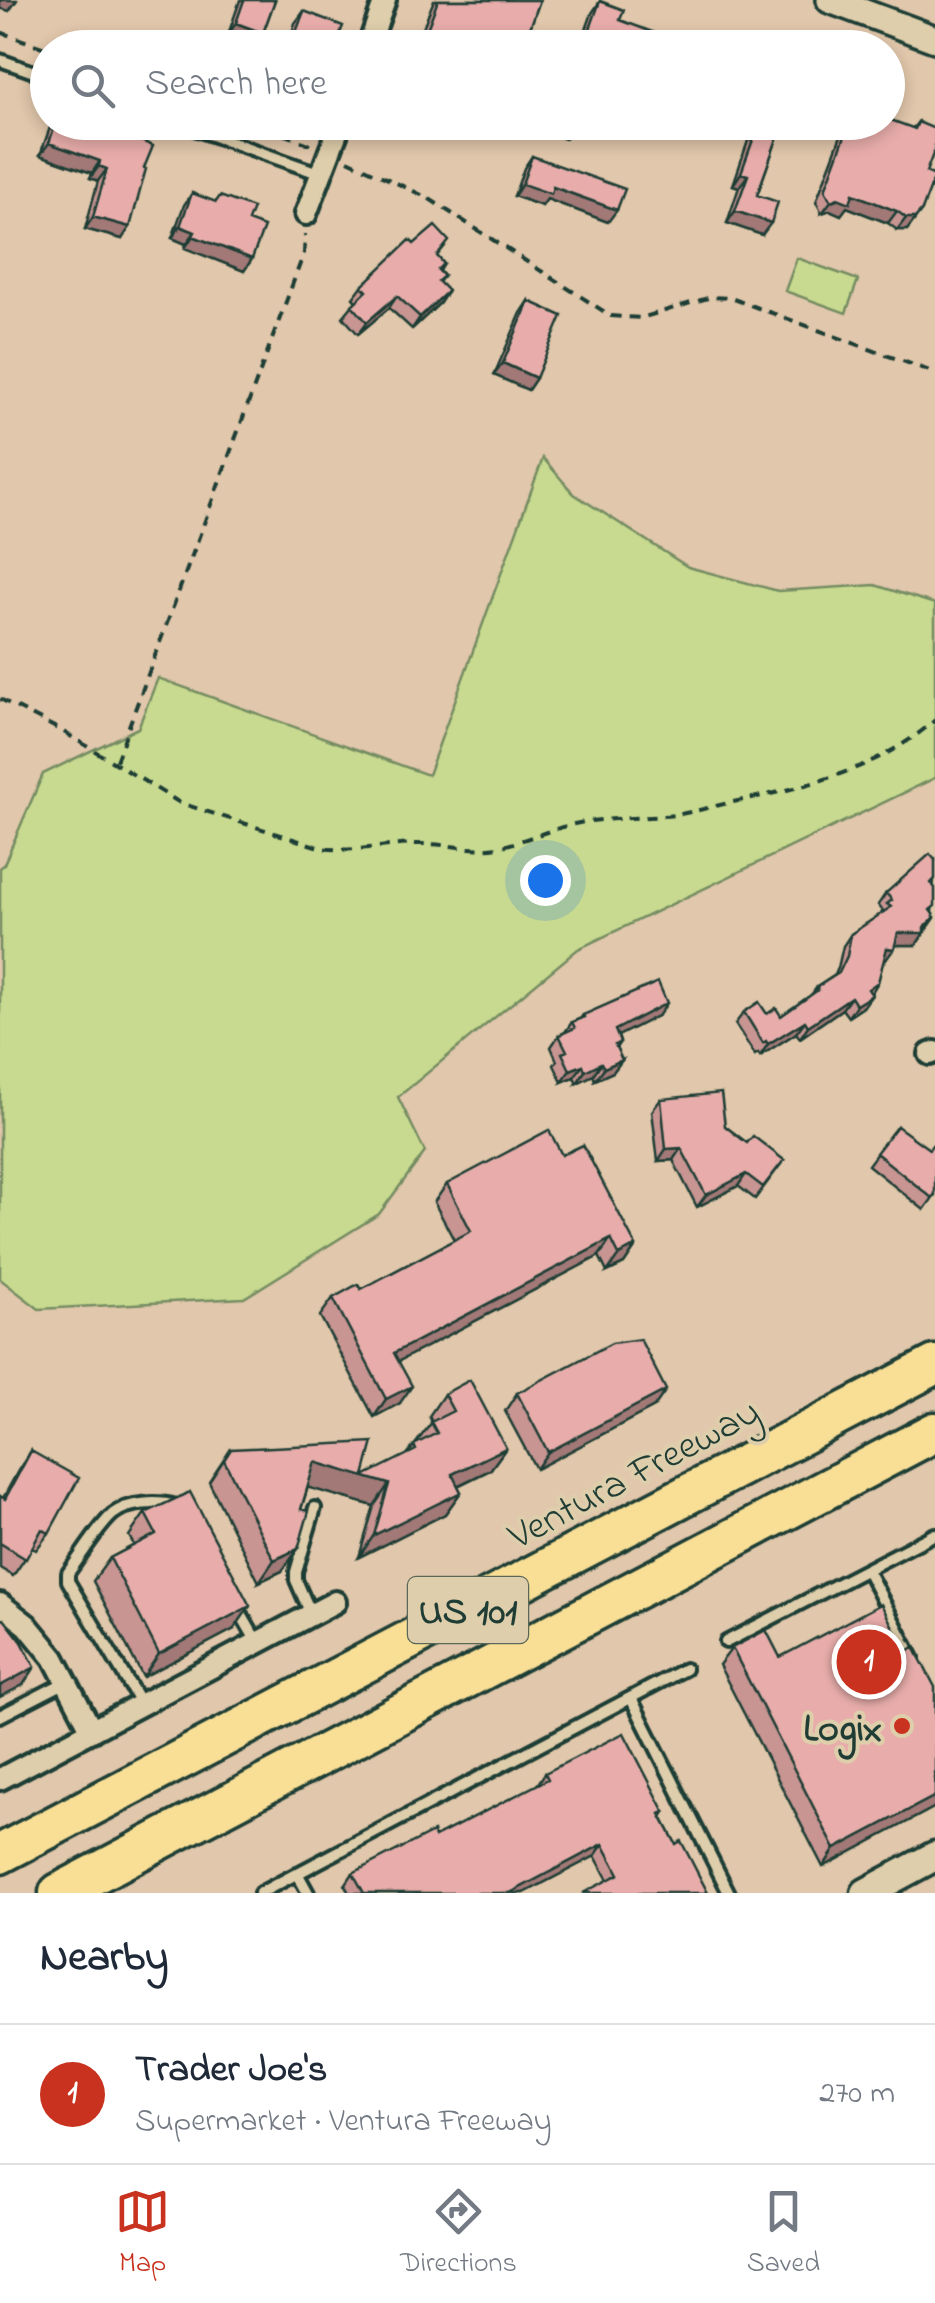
<!DOCTYPE html>
<html lang="en">
<head>
<meta charset="utf-8">
<style>
  body { margin:0; font-family:"Indie Flower",sans-serif; background:#f6f6f7; color:#1f2937 }
  .you { position:absolute; left:545px; top:880px; width:35px; height:35px; margin:-25px; border:8px solid #fff; border-radius:50%; background:#1a73e8; box-shadow:0 0 0 15px #1a73e833 }
  .badge { display:grid; place-items:center; width:65px; height:65px; border-radius:50%; background:#c8321e; color:#fff; font-size:32px; font-weight:700 }
  .pin { position:absolute; translate:-50% -50%; border:5px solid #fff; box-shadow:0 2px 10px #0006 }
  .list { margin:0; padding:0; list-style:none }
  h2 { display:flex; justify-content:space-between; align-items:center; height:130px; margin:0; padding:0 40px; font-size:42px }
  h2 small { font-size:32px; font-weight:400; color:#747a83 }
  .list li { display:grid; grid-template-columns:65px 1fr auto; gap:30px; align-items:center; box-sizing:border-box; height:140px; padding:0 40px; border-top:2px solid #e0e1e3 }
  .list b { display:block; font-size:38px; white-space:nowrap }
  .list p { margin:0; font-size:32px; white-space:nowrap; color:#747a83 }
  .list em { font-size:32px; font-style:normal; color:#747a83 }
  .icon { flex:none; width:55px; height:55px; fill:none; stroke:currentColor; stroke-width:2; stroke-linecap:round; stroke-linejoin:round }
  .map { position:relative; flex:none; width:935px; height:1893px; overflow:hidden }
  .search { position:absolute; background:#fff; box-shadow:0 5px 15px #0003; left:30px; right:30px; top:30px; height:110px; display:flex; align-items:center; gap:25px; box-sizing:border-box; padding:0 35px; border-radius:55px; color:#747a83; font-size:38px }
  .sheet { height:270px; background:#fff }
  nav { display:flex; justify-content:space-around; align-items:center; box-sizing:border-box; height:140px; border-top:2px solid #e0e1e3; background:#fff; font-size:28px; color:#747a83 }
  nav a { display:grid; justify-items:center; gap:5px }
  nav .on { color:#c8321e }
  .map>svg:first-child { display:block }
</style>
</head>
<body>
<div class="map">
<svg width="935" height="1893" viewBox="0 0 935 1893">
  <rect width="100%" height="100%" fill="#e1c7ab"/>
  <filter id="ink" filterUnits="userSpaceOnUse"><feTurbulence type="fractalNoise" baseFrequency=".01" numOctaves="2"/><feDisplacementMap in="SourceGraphic" scale="20" xChannelSelector="R" yChannelSelector="G"/><feConvolveMatrix kernelMatrix="1 2 1 2 8 2 1 2 1" color-interpolation-filters="sRGB"/></filter>
  <g filter="url(#ink)">
    <path fill="#c8da8f" stroke="#748c62" stroke-width="2.5" d="M797 258 858 280 846 313 785 291Z
      M543 458 574 494 688 567 778 591 875 585 935 604V778L578 949 398 1097 425 1152 379 1214 244 1298 39 1309 0 1279V868L4 864 43 774 138 728 158 678 428 775Z"/>
    <g fill="none" stroke-linecap="round" stroke-linejoin="round">
      <defs>
        <path id="service" d="M0 60 48 77
          M175 122 321 174
          M867 1570 913 1658
          M238 1609 257 1642
          M311 1614 296 1580V1572L315 1508
          M726 1642 935 1534
          M631 1698 729 1893
          M141 1704 68 1581V1573C81 1556 98 1527 113 1514 128 1502 158 1501 176 1506
          M0 1716 66 1682
          M297 1873 308 1893
          M260 1893 685 1669"/>
        <path id="minor" d="M368 48 385 0
          M306 214 341 122
          M930 1054 935 1052
          M0 1604 27 1625 54 1658 92 1731
          M0 1779 335 1602"/>
        <path id="tertiary" d="M830 0 935 39"/>
        <path id="secondary" d="M866 1893 935 1856"/>
        <path id="motorway" d="M0 1854 935 1365
          M59 1893 935 1432"/>
      </defs>
      <use href="#service" stroke="#1f3d34" stroke-width="18"/>
      <use href="#minor" stroke="#1f3d34" stroke-width="28"/>
      <use href="#tertiary" stroke="#1f3d34" stroke-width="32"/>
      <use href="#secondary" stroke="#1f3d34" stroke-width="35"/>
      <use href="#motorway" stroke="#1f3d34" stroke-width="45"/>
      <path stroke="#1f3d34" stroke-width="4" stroke-dasharray="10 8" stroke-linecap="butt" d="M0 32 48 49
        M250 122 312 145
        M348 160 428 198 611 316 641 318 711 297 731 298 935 373
        M0 699 62 731 180 803 322 848C357 853 392 843 428 844 454 845 477 852 503 846 533 838 560 825 591 821 618 818 646 818 674 815 694 812 714 806 733 802 803 788 880 769 935 720
        M116 761 304 253 305 234"/>
      <use href="#service" stroke="#dfceab" stroke-width="10"/>
      <use href="#minor" stroke="#dfceab" stroke-width="20"/>
      <use href="#tertiary" stroke="#dfceab" stroke-width="25"/>
      <use href="#secondary" stroke="#dfceab" stroke-width="28"/>
      <use href="#motorway" stroke="#f9df96" stroke-width="38"/>
    </g>
    <path fill="#c89592" stroke="#1f3d34" stroke-width="2.5" d="M240 0H275L263 33 254 45 228 35Z
      M434 0H540L523 48H413L420 35Z
      M600 1 620 20 676 48H567L576 36 583 38 592 13Z
      M304 11 334 48H287L295 23Z
      M52 122H106L130 136 144 168 122 239 85 229 98 181 90 178 92 173 40 155Z
      M783 122 757 195 762 235 727 223 739 187 733 185 750 135 717 123Z
      M846 122H888L913 128 918 122 926 172 922 210 907 230H897L888 223 847 207 841 215 830 210 822 213 816 202Z
      M532 156 608 222 547 199 542 206 514 196 524 168Z
      M192 193 248 221 252 259 244 271 185 248 186 244 172 238 184 205Z
      M414 244 438 257 444 264 440 271 444 276 439 282 440 303 412 329 389 308 358 334 343 317 356 301 353 298 362 286Z
      M529 301 536 378 528 390 494 375 521 313Z
      M935 860 932 913 935 918 916 945H895L885 961H883L878 982 863 1007 848 1017 842 1009 800 1038 796 1033 760 1056 758 1053 755 1055 735 1024 744 1012 781 1016 811 995 817 987 835 975 838 968 843 946 851 934 880 915 883 911 878 905 886 893Z
      M583 1015H659L618 1036 620 1042 616 1048 622 1060 613 1072 595 1080 593 1075 577 1083 574 1077 562 1082 554 1065 557 1061 551 1047 559 1035 565 1032 572 1022 580 1019Z
      M661 1099 725 1126 747 1143 784 1160 755 1199 738 1186 697 1207 673 1160 658 1161 652 1111Z
      M897 1126 935 1195 924 1210 868 1165Z
      M562 1155 636 1246 624 1264 607 1272 599 1256 399 1361 400 1403 374 1417 320 1316 333 1298 361 1289 454 1240 434 1202 447 1184Z
      M517 1393 654 1407 536 1469 505 1411Z
      M444 1394 506 1448 490 1470 458 1486 461 1492 445 1514 359 1557 374 1506 308 1487 282 1571 259 1582 209 1482 231 1449 364 1476 407 1455 432 1422 429 1416Z
      M31 1451 49 1533 36 1550 32 1548 13 1576 0 1568V1496L3 1498 19 1469Z
      M145 1513 234 1629 143 1677 93 1581 110 1558 134 1545 129 1536Z
      M732 1648 780 1657 935 1807 823 1867 719 1665Z
      M545 1773 665 1812 662 1817 676 1844 608 1880 595 1856 524 1893H349L345 1885 353 1873 435 1837 537 1785Z"/>
    <path fill="#a27977" stroke="#1f3d34" stroke-width="2.5" d="M0 0H17L9 11 0 8Z
      M236 23 263 33 254 45 228 35Z
      M293 40 313 48H288Z
      M451 40 471 48H446Z
      M538 122H563L574 127 565 139 535 127Z
      M756 122 759 123 750 135 717 123Z
      M49 143 100 161 92 173 40 155Z
      M99 166 107 169 98 181 90 178Z
      M741 173 748 175 739 187 733 185Z
      M522 184 553 187 617 210 608 222 547 199 542 206 514 196Z
      M853 194 897 211 888 223 847 207 841 215 830 210 822 213 831 201Z
      M922 210 907 230H897L906 218Z
      M735 211 771 223 762 235 727 223Z
      M93 217 130 227 122 239 85 229Z
      M180 226 195 232 186 244 172 238Z
      M193 236 252 259 244 271 185 248Z
      M448 291 440 303 412 329 420 317Z
      M397 296 389 308 358 334 367 322Z
      M503 363 536 378 528 390 494 375Z
      M935 917 923 933H924L916 945H890L898 933 924 927Z
      M887 948 894 949 885 961 878 960Z
      M872 995 863 1007 848 1017 856 1005Z
      M851 997 842 1009 800 1038 808 1026Z
      M667 1003 659 1015 606 1042 615 1030Z
      M805 1021 796 1033 760 1056 768 1044Z
      M622 1060 613 1072 595 1080 604 1068Z
      M601 1063 593 1075 577 1083 585 1071Z
      M583 1065 574 1077 562 1082 570 1070Z
      M681 1148 673 1160 658 1161 666 1149Z
      M746 1174 738 1186 697 1207 706 1195Z
      M611 1239 599 1256 382 1370 394 1353Z
      M636 1246 624 1264 607 1272 619 1255Z
      M412 1386 400 1403 374 1417 386 1399Z
      M666 1390 654 1407 536 1469 548 1452Z
      M506 1448 490 1470 436 1496 452 1474Z
      M315 1462 389 1484 374 1506 299 1485Z
      M461 1492 445 1514 359 1557 374 1535Z
      M298 1549 282 1571 259 1582 274 1560Z
      M250 1606 234 1629 143 1677 159 1654Z
      M35 1667 23 1685 0 1697V1686Z
      M935 1796V1807L823 1867 835 1849Z
      M603 1844 595 1856 524 1893H510Z"/>
    <path fill="#e8adaa" stroke="#1f3d34" stroke-width="2.5" d="M244 0H275L263 33 236 23Z
      M438 0H540L523 48H471L451 40 448 48H417L424 31 426 32Z
      M600 1 624 10 620 20 679 42 676 48H571L576 36 586 40Z
      M304 11 343 26 334 48H313L293 40Z
      M888 119 915 129 918 122 935 129V149L926 172 935 176 922 210 915 218H906L897 211 853 194 850 203 838 198 831 201 825 190 850 122H888Z
      M56 122H106L131 133 130 136 153 146 144 168 146 169 130 227 93 217 107 169 99 166 100 161 49 143Z
      M756 122H783L757 195 778 202 771 223 735 211 748 175 741 173 759 123Z
      M532 156 625 189 617 210 553 187 551 194 522 184Z
      M192 193 216 202 220 196 253 208 248 221 264 227 252 259 193 236 195 232 180 226Z
      M435 226 449 241 437 256 444 264 438 270 444 276 438 281 448 291 420 317 397 296 367 322 352 305 367 291 362 286 410 240 414 244Z
      M529 301 562 316 536 378 503 363Z
      M930 854 935 860V879L931 883 935 888V906L930 910 935 917 924 927V933H898L894 949 887 948 878 982 868 989 872 995 856 1005 851 997 808 1026 805 1021 768 1044 766 1041 763 1043 744 1012 759 1002 767 1014 776 1008 781 1016 818 990 817 987 839 973 847 956 851 934 891 907 887 904 892 900 886 893Z
      M658 982 667 1003 615 1030 620 1042 615 1045 622 1060 604 1068 601 1063 585 1071 583 1065 570 1070 562 1053 567 1051 559 1035 575 1028 572 1022 584 1017 583 1015Z
      M721 1093 725 1126 747 1143 753 1136 784 1160 763 1187 746 1174 706 1195 681 1148 666 1149 661 1099Z
      M897 1126 929 1149 933 1144 935 1145V1194L932 1198 876 1153Z
      M549 1130 562 1155 583 1145 636 1246 619 1255 611 1239 394 1353 412 1386 386 1399 333 1298 358 1284 361 1289 471 1231 447 1184Z
      M640 1339 666 1390 548 1452 517 1393 612 1343Z
      M470 1380 506 1448 452 1474 461 1492 374 1535 389 1484 315 1462 301 1509 309 1511 298 1549 274 1560 224 1460 231 1449 373 1442 364 1476 416 1450 414 1445 437 1433 431 1422 453 1411 444 1394Z
      M31 1451 79 1478 49 1533 42 1529 26 1559 0 1543V1496L5 1499Z
      M190 1492 250 1606 159 1654 110 1558 156 1534 145 1513Z
      M881 1604 906 1652 914 1647 935 1687V1796L835 1849 732 1648 766 1630 780 1657Z
      M4 1619 22 1642 35 1667 0 1686V1621Z
      M624 1733 665 1812 660 1814 676 1844 681 1841 708 1893H583L619 1874 603 1844 510 1893H364L353 1873 433 1832 435 1837 548 1779 545 1773Z"/>
  </g>
  <circle fill="#c8321e" stroke="#dfceab" stroke-width="4" cx="902" cy="1726" r="10"/>
  <g text-anchor="middle" stroke-width="8" stroke-linejoin="round" paint-order="stroke">
    <rect fill="#dfceab" stroke="#596858" stroke-width="2.5" x="408" y="1577" width="120" height="66" rx="8"/>
    <g font-size="38" font-weight="bold" fill="#1f3d34">
      <text x="468" y="1623">US 101</text>
    </g>
    <g font-size="40" fill="#1f3d34" stroke="#dfceab">
      <text transform="translate(633 1472) rotate(-28)" y="14">Ventura Freeway</text>
    </g>
    <g font-size="40" font-weight="bold" fill="#1f3d34" stroke="#dfceab" text-anchor="end">
      <text x="882" y="1740">Logix</text>
    </g>
  </g>
</svg>
<div class="you"></div>
<div class="pin badge" style="left:869px;top:1662px">1</div>
<div class="search"><svg class="icon" aria-label="search" viewBox="0 0 24 24"><circle cx="10" cy="10" r="6"/><path d="M15 15l6 6"/></svg>Search here</div>
</div>
<section class="sheet">
<h2>Nearby<small></small></h2>
<ul class="list">
<li><span class="badge">1</span><div><b>Trader Joe's</b><p>Supermarket · Ventura Freeway</p></div><em>270 m</em></li>
</ul>
</section>
<nav>
<a class="on"><svg class="icon" aria-label="map" viewBox="0 0 24 24"><path d="M3 6l6-2 6 2 6-2v14l-6 2-6-2-6 2zM9 4v14M15 6v14"/></svg>Map</a>
<a><svg class="icon" aria-label="directions" viewBox="0 0 24 24"><path d="M12 3l9 9-9 9-9-9zM9 14v-3h6M13 9l2 2-2 2"/></svg>Directions</a>
<a><svg class="icon" aria-label="saved" viewBox="0 0 24 24"><path d="M7 4h10v16l-5-4-5 4z"/></svg>Saved</a>
</nav>
</body>
</html>
